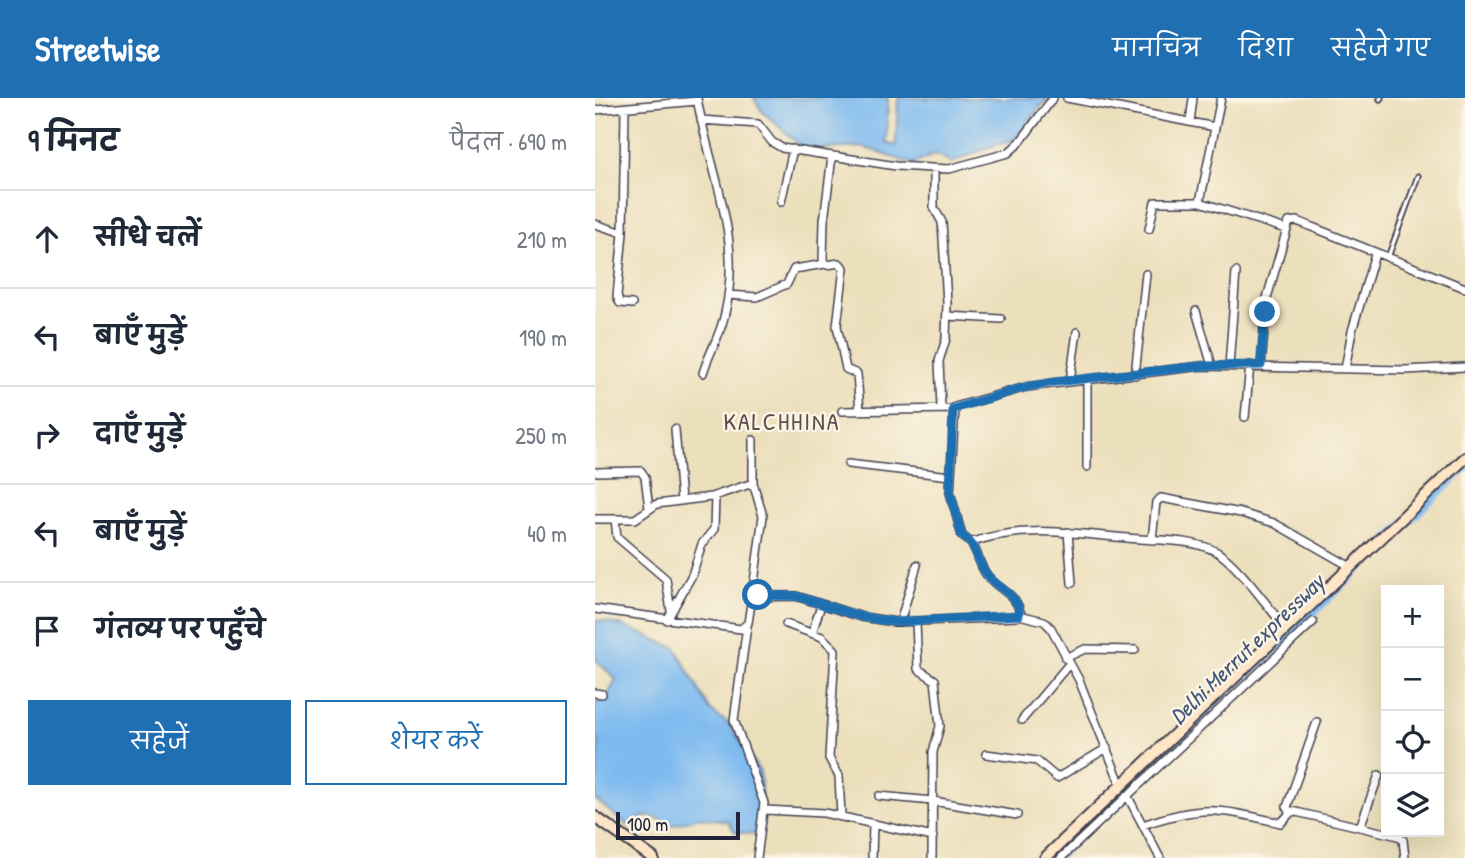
<!DOCTYPE html>
<html lang="hi">
<head>
<meta charset="utf-8">
<style>
  body { margin:0; font-family:"Patrick Hand","Playpen Sans Deva",sans-serif; background:#f2f2f3; color:#1f2937 }
  .controls { position:absolute; right:21px; bottom:21px; display:grid; overflow:hidden; border-radius:0px; box-shadow:0 7px 28px #0002 }
  .controls button { width:63px; height:63px; display:grid; place-items:center; padding:0; border:0; border-bottom:2px solid #e0e1e3; background:#fff; color:#1f2937; font:35px sans-serif }
  .scale { position:absolute; left:21px; bottom:18px; width:124px; box-sizing:border-box; padding-left:7px; border:4px solid #22223b; border-top:0; font-size:19px; line-height:24px; white-space:nowrap; color:#22223b; -webkit-text-stroke:5px #fcf5e5; paint-order:stroke }
  .stop { position:absolute; width:21px; height:21px; margin:-16px; border:5px solid #1f6fb2; border-radius:50%; background:#fff }
  .stop.end { background:#1f6fb2; border-color:#fff; box-shadow:0 2px 7px #0008 }
  .list { margin:0; padding:0; list-style:none }
  h2 { display:flex; justify-content:space-between; align-items:center; height:91px; margin:0; padding:0 28px; font-size:30px }
  h2 small { font-size:23px; font-weight:400; color:#747a83 }
  .list li { display:grid; grid-template-columns:46px 1fr auto; gap:21px; align-items:center; box-sizing:border-box; height:98px; padding:0 28px; border-top:2px solid #e0e1e3 }
  .list b { display:block; font-size:26px; white-space:nowrap }
  .list em { font-size:23px; font-style:normal; color:#747a83 }
  .actions { display:flex; gap:14px; padding:21px 28px }
  .actions a { flex:1; padding:16px 0; border:2px solid #1f6fb2; border-radius:0px; text-align:center; font-size:24px; color:#1f6fb2 }
  .actions .main { background:#1f6fb2; color:#fff }
  .icon { flex:none; width:38px; height:38px; fill:none; stroke:currentColor; stroke-width:2; stroke-linecap:round; stroke-linejoin:round }
  .map { position:relative; flex:none; width:870px; height:760px; overflow:hidden }
  header { display:flex; align-items:center; gap:42px; box-sizing:border-box; height:98px; padding:0 35px; background:#1f6fb2; color:#fff }
  header strong { font-size:33px }
  nav { display:flex; gap:38px; margin-inline-start:auto; font-size:24px }
  main { display:flex }
  aside { flex:1; background:#fff }
  .map>svg:first-child { display:block }
</style>
</head>
<body>
<header>
<strong>Streetwise</strong>
<nav><a>मानचित्र</a><a>दिशा</a><a>सहेजे गए</a></nav>
</header>
<main>
<aside>
<h2>9 मिनट<small>पैदल · 690 m</small></h2>
<ul class="list">
<li><svg class="icon" aria-label="ahead" viewBox="0 0 24 24"><path d="M12 20V5M6 11l6-6 6 6"/></svg><div><b>सीधे चलें</b></div><em>210 m</em></li>
<li><svg class="icon" aria-label="left" viewBox="0 0 24 24"><path d="M17 20v-9H6M10 6l-5 5 5 5"/></svg><div><b>बाएँ मुड़ें</b></div><em>190 m</em></li>
<li><svg class="icon" aria-label="right" viewBox="0 0 24 24"><path d="M7 20v-9h11M14 6l5 5-5 5"/></svg><div><b>दाएँ मुड़ें</b></div><em>250 m</em></li>
<li><svg class="icon" aria-label="left" viewBox="0 0 24 24"><path d="M17 20v-9H6M10 6l-5 5 5 5"/></svg><div><b>बाएँ मुड़ें</b></div><em>40 m</em></li>
<li><svg class="icon" aria-label="arrive" viewBox="0 0 24 24"><path d="M6 21V4h12l-3 4 3 4H6"/></svg><div><b>गंतव्य पर पहुँचे</b></div></li>
</ul>
<div class="actions"><a class="main">सहेजें</a><a>शेयर करें</a></div>
</aside>
<div class="map">
<svg width="870" height="760" viewBox="0 0 870 760">
  <rect width="100%" height="100%" fill="#fcf5e5"/>
  <filter id="ink" filterUnits="userSpaceOnUse"><feTurbulence type="fractalNoise" baseFrequency=".0143" numOctaves="2"/><feDisplacementMap in="SourceGraphic" scale="14" xChannelSelector="R" yChannelSelector="G"/><feConvolveMatrix kernelMatrix="1 2 1 2 8 2 1 2 1" color-interpolation-filters="sRGB"/></filter>
  <filter id="wash" filterUnits="userSpaceOnUse"><feTurbulence type="fractalNoise" baseFrequency=".00686" numOctaves="4" result="noise"/><feDisplacementMap in="SourceGraphic" scale="28" xChannelSelector="R" yChannelSelector="G"/><feGaussianBlur stdDeviation="1.57" result="paint"/><feColorMatrix in="noise" values="0 0 0 0 0 0 0 0 0 0 0 0 0 0 0 0 0 1.4 0 .05"/><feComposite in="paint" operator="in"/></filter>
  <g filter="url(#wash)">
    <rect width="100%" height="100%" fill="#ecdfbc"/>
    <path fill="#7dbaf0" stroke="#506e96" stroke-width="2" d="M159 0H293L291 45 301 48 303 0H453L419 42 394 49 357 65 341 56 318 66 268 49 210 52 166 12Z
      M0 522C30 525 52 539 81 550L115 612 135 627 165 674 168 730 160 736 140 734 133 723 104 719 76 728C59 716 50 715 33 728L0 701 4 642 0 639V606L13 597 21 581 0 561Z"/>
    <g fill="none" stroke-linecap="round" stroke-linejoin="round">
      <path stroke="#7dbaf0" stroke-width="9" d="M461 760 870 369"/>
    </g>
  </g>
  <g filter="url(#ink)">
    <g fill="none" stroke-linecap="round" stroke-linejoin="round">
      <defs>
        <path id="lane" d="M785 1 786 0
          M793 159 823 78"/>
        <path id="street" d="M102 0C115 76 148 137 130 215 126 236 114 255 108 275
          M472 0 620 29
          M626 0 605 104 691 131
          M30 10 28 135 22 198 25 205 37 206
          M0 12 102 3
          M106 22 163 26 177 44 187 50 301 68 354 71 413 55 425 44 458 0
          M595 24 598 0
          M237 58 229 123 228 163 232 167 244 165 249 170 242 228 251 271 262 276 265 313
          M339 72V110L347 124 352 205 351 241 344 263 346 310
          M186 104 198 51
          M0 126 28 135
          M554 131 560 104H605
          M133 197 162 199 192 186 199 171 230 166
          M601 213 617 268
          M352 218 406 221
          M666 267 672 200 694 124 702 123 870 190
          M634 268 641 174
          M750 271 757 233 780 156
          M540 277 551 176
          M475 283 482 234
          M247 313 358 311
          M650 319 655 267
          M80 331 86 403
          M253 366 355 378
          M492 369V281
          M0 374 46 373 50 379 54 410
          M0 421H40L62 406 116 399 158 385
          M20 421 22 439 71 481 76 513
          M473 434 477 485
          M557 442 561 404 566 400 646 415 679 425 756 469
          M378 444C428 426 480 436 532 440 560 443 597 440 622 454 642 465 675 512 691 530
          M157 499 168 418 158 385V342
          M0 511 146 531 153 525 157 499 201 498 267 519 300 524 421 519 425 514C421 495 401 491 391 476 380 460 385 449 367 438L355 394 360 309 431 289 607 268 810 272 870 269
          M424 517 449 523 456 530 484 582 526 687
          M72 522 97 477 107 446 119 431 120 398
          M305 524 322 467
          M321 524 323 571 340 582 345 628 338 654 337 760
          M191 526 227 539 240 552 234 660 244 678 246 718
          M152 528 139 622 169 705 162 760
          M217 535 226 507
          M470 560 490 551 540 552
          M0 595 7 596
          M427 622 474 566
          M391 656 442 663 462 680 512 650
          M532 697 565 760
          M284 698 338 703 422 717
          M170 712 229 715 338 739
          M694 714 692 709 722 624
          M548 727C609 706 624 711 686 725L697 713 803 738 808 742 810 760
          M765 729 784 677
          M277 760 278 726
          M466 760 718 524"/>
        <path id="secondary" d="M0 719 58 760
          M450 760 870 360"/>
      </defs>
      <use href="#lane" stroke="#403e4e" stroke-width="7"/>
      <use href="#street" stroke="#403e4e" stroke-width="10"/>
      <use href="#secondary" stroke="#403e4e" stroke-width="14"/>
      <use href="#lane" stroke="#fff" stroke-width="3.5"/>
      <use href="#street" stroke="#fff" stroke-width="7"/>
      <use href="#secondary" stroke="#fde5c5" stroke-width="10"/>
    </g>
  </g>
  <g fill="none" stroke-linecap="round" stroke-linejoin="round" filter="url(#ink)">
    <path stroke="#1f6fb2" stroke-width="9" d="M163 497 201 498 267 519 300 524 424 517C426 499 404 491 394 479 380 464 385 449 367 438L355 394 358 311 431 289 459 284 607 268 666 267 670 214"/>
  </g>
  <g text-anchor="middle" stroke-width="5" stroke-linejoin="round" paint-order="stroke">
    <g font-size="23" font-style="italic" fill="#42577a" stroke="#fcf5e5">
      <text transform="translate(652 551) rotate(-44)" y="8">Delhi Merrut expressway</text>
    </g>
    <g font-size="24" letter-spacing="2" fill="#604f4d" stroke="#fcf5e5">
      <text x="187" y="332">KALCHHINA</text>
    </g>
  </g>
</svg>
<div class="controls">
<button>+</button>
<button>−</button>
<button><svg class="icon" aria-label="locate" viewBox="0 0 24 24"><circle cx="12" cy="12" r="6"/><path d="M12 2v4M12 18v4M2 12h4M18 12h4"/></svg></button>
<button><svg class="icon" aria-label="layers" viewBox="0 0 24 24"><path d="M12 4l9 5-9 5-9-5zM3 14l9 5 9-5"/></svg></button>
</div>
<div class="scale">100 m</div>
<div class="stop" style="left:163px;top:497px"></div>
<div class="stop end" style="left:670px;top:214px"></div>
</div>
</main>
</body>
</html>
